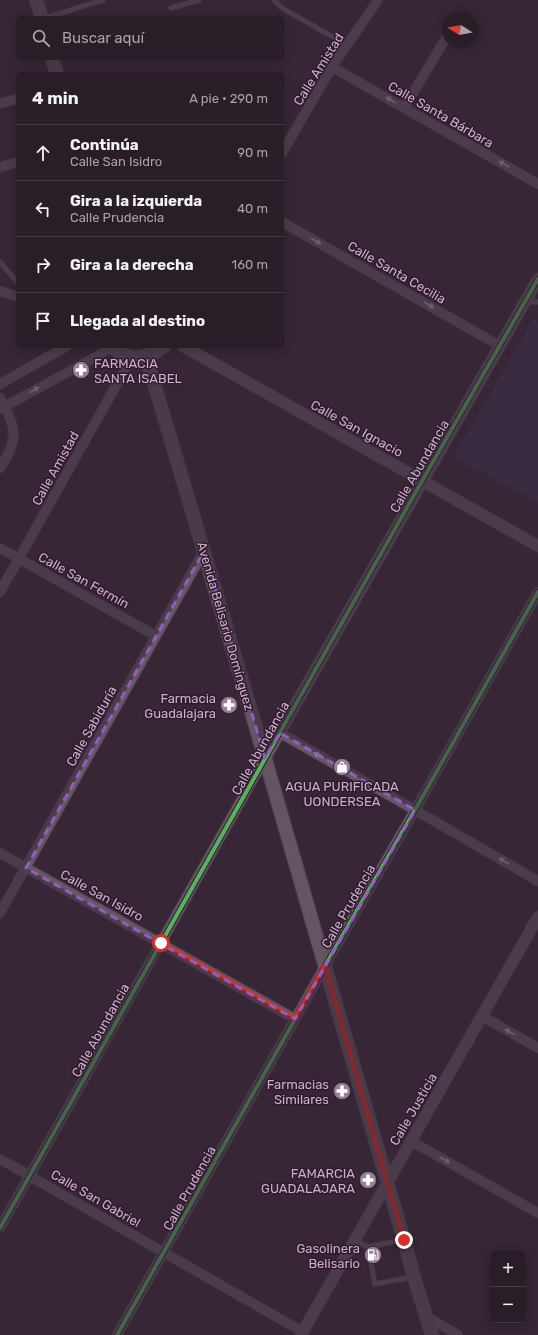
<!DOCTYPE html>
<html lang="es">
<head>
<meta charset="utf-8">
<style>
  body { margin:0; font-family:Rubik,sans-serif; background:#312630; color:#f1f3f6 }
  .controls { position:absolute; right:12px; bottom:12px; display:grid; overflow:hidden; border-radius:6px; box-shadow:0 2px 10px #0003 }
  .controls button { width:36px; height:36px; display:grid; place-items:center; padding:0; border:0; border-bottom:1px solid #453b45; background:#291d28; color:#f1f3f6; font:20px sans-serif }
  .compass { position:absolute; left:442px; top:12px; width:36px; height:36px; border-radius:50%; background:#291d28; box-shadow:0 2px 10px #0003; rotate:281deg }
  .stop { position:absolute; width:12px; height:12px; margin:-9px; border:3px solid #d93025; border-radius:50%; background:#fff }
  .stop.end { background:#d93025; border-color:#fff; box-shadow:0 1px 4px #0008 }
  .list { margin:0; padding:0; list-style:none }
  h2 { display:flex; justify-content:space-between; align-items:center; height:52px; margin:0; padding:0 16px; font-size:17px }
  h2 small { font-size:13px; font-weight:400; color:#a5a2a8 }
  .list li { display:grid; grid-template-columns:26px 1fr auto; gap:12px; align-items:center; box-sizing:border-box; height:56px; padding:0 16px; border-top:1px solid #453b45 }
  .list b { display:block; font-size:15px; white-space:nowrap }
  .list p { margin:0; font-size:13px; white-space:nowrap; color:#a5a2a8 }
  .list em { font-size:13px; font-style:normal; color:#a5a2a8 }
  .icon { flex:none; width:22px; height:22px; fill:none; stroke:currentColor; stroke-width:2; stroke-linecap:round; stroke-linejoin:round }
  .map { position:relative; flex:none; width:538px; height:1335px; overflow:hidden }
  .search { position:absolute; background:#291d28; box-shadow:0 2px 10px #0003; left:16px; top:16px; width:268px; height:44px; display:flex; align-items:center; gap:10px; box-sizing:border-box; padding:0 14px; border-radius:6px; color:#a5a2a8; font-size:15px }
  .panel { position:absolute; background:#291d28; box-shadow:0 2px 10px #0003; left:16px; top:72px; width:268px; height:276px; border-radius:6px }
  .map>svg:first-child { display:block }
</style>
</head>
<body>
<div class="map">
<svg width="538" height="1335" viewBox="0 0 538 1335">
  <rect width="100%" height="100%" fill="#372736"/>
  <path fill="#3c324d" d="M533 319 538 321V503L454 457Z"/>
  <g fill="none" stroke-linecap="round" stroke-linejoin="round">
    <defs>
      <path id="service" d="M274 0 282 8 347 45
        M171 8 199 0
        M45 18 103 0
        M0 262 18 283
        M526 302H538
        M355 1240 368 1247 402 1240
        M368 1247 375 1284 412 1277"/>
      <path id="minor" d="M332 67 538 184
        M0 103 18 99
        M404 108 446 38
        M282 153 332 67 378 0
        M0 167 18 162
        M282 222 500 346
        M0 291 18 297
        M0 384 67 346
        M0 398C16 428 20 438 0 468
        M0 409 94 358 111 347
        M0 548 156 636
        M0 592 132 357
        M280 733 415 810 538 881
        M0 853 295 1019
        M0 913 204 551
        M482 1016 538 1048
        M411 1141 538 1213
        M0 1159 303 1332
        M0 1228 265 758
        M427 1317 458 1335
        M117 1335 325 966 415 810 538 592"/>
      <path id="tertiary" d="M183 346 538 546
        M265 758 538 279
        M301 1335 538 917"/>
      <path id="secondary" d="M36 0 42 18
        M52 58 57 74
        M110 346C128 361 146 360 164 346
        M146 356 265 758 404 1240 414 1277 432 1335"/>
    </defs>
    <use href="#service" stroke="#4e424d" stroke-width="6"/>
    <use href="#minor" stroke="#4e424d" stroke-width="11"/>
    <use href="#tertiary" stroke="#4e424d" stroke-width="13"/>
    <use href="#secondary" stroke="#4e424d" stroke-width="15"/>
    <use href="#service" stroke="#645864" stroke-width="4.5"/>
    <use href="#minor" stroke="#645864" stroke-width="9"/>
    <use href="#tertiary" stroke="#645864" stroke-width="11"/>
    <use href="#secondary" stroke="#635662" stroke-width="13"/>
    <defs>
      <path id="cycleway" d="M0 1228 422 481 538 279
        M117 1335 325 966 415 810 538 592"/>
    </defs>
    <use href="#cycleway" stroke="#321a31" stroke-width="6"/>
    <use href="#cycleway" stroke="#56b35d" stroke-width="4"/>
  </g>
  <defs><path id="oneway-solid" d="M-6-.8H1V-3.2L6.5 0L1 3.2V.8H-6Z"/></defs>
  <g fill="#b59eb3">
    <use href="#oneway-solid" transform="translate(391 100) rotate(-151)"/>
    <use href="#oneway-solid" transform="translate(504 164) rotate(-150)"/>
    <use href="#oneway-solid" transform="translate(316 241) rotate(30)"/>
    <use href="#oneway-solid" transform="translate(429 305) rotate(30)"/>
    <use href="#oneway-solid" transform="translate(34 390) rotate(-29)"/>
    <use href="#oneway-solid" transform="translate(319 755) rotate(-151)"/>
    <use href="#oneway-solid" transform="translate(504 861) rotate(-150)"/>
    <use href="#oneway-solid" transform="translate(510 1032) rotate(-151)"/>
    <use href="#oneway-solid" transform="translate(445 1160) rotate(30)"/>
  </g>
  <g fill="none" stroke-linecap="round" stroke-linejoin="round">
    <path stroke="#d93025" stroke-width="5" d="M161 943 295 1019 325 966 404 1240"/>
  </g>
  <path d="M0 0H538V1335H0ZM204 551 265 758 280 733 415 810 295 1019 26 868Z" fill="#372736" fill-opacity=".55" fill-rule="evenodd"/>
  <path fill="none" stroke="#965ac2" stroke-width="3" stroke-dasharray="8 5" stroke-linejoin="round" d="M204 551 265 758 280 733 415 810 295 1019 26 868Z"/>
  <defs>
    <symbol id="pharmacy-disc" viewBox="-11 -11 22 22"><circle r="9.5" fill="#968094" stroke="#321a31"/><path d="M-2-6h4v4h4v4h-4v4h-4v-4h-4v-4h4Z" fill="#fff"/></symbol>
    <symbol id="shop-disc" viewBox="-11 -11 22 22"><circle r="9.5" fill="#968094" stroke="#321a31"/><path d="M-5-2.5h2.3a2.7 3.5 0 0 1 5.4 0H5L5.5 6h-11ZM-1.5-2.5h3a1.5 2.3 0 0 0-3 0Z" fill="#fff"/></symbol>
    <symbol id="fuel-disc" viewBox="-11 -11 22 22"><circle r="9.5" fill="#968094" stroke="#321a31"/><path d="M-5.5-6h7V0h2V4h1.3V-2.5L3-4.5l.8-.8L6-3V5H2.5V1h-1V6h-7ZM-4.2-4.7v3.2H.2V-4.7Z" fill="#fff"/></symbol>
  </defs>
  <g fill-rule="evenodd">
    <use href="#pharmacy-disc" x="71" y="360" width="20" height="20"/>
    <use href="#pharmacy-disc" x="219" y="695" width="20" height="20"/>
    <use href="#shop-disc" x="332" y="757" width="20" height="20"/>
    <use href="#pharmacy-disc" x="332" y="1081" width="20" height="20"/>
    <use href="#pharmacy-disc" x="358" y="1170" width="20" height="20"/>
    <use href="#fuel-disc" x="363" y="1245" width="20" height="20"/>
  </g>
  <g text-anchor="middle" stroke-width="3" stroke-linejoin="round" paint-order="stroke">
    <g font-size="13" fill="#c9b0c7" stroke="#321a31">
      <text transform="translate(318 69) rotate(-58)" y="5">Calle Amistad</text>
      <text transform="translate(441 114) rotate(30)" y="5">Calle Santa Bárbara</text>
      <text transform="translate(397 272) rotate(30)" y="5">Calle Santa Cecilia</text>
      <text transform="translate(357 428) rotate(29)" y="5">Calle San Ignacio</text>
      <text transform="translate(419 466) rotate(-60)" y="5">Calle Abundancia</text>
      <text transform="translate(55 468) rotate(-61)" y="5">Calle Amistad</text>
      <text transform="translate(84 580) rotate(29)" y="5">Calle San Fermín</text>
      <text transform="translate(226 626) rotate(74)" y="5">Avenida Belisario Domínguez</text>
      <text transform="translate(91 726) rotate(-61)" y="5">Calle Sabiduría</text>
      <text transform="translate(260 748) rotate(-61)" y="5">Calle Abundancia</text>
      <text transform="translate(102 895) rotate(29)" y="5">Calle San Isidro</text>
      <text transform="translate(348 906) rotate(-60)" y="5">Calle Prudencia</text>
      <text transform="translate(100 1030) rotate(-61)" y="5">Calle Abundancia</text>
      <text transform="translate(413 1109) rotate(-60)" y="5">Calle Justicia</text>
      <text transform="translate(189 1188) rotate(-61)" y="5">Calle Prudencia</text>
      <text transform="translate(96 1198) rotate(30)" y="5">Calle San Gabriel</text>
    </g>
    <g font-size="13" fill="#c9b0c7" stroke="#321a31" text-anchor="end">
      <text x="94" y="368" text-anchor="start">FARMACIA<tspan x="94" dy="15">SANTA ISABEL</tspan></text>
      <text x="216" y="703">Farmacia<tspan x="216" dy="15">Guadalajara</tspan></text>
      <text x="342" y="791" text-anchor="middle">AGUA PURIFICADA<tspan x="342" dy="15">UONDERSEA</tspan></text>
      <text x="329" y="1089">Farmacias<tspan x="329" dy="15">Similares</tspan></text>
      <text x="355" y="1178">FAMARCIA<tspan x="355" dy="15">GUADALAJARA</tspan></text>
      <text x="360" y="1253">Gasolinera<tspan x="360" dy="15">Belisario</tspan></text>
    </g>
  </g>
</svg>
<div class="controls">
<button>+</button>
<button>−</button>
</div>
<svg class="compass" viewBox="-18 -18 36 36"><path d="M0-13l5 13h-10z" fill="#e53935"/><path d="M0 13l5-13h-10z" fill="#a5a2a8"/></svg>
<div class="stop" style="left:161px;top:943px"></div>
<div class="stop end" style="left:404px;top:1240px"></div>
<div class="search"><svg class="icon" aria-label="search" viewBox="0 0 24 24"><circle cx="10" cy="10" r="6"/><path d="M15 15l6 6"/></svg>Buscar aquí</div>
<section class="panel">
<h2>4 min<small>A pie · 290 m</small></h2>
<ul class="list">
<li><svg class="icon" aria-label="ahead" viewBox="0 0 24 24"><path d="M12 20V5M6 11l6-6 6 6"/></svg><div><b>Continúa</b><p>Calle San Isidro</p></div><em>90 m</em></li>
<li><svg class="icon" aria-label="left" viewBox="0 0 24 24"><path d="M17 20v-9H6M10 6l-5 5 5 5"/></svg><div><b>Gira a la izquierda</b><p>Calle Prudencia</p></div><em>40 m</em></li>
<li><svg class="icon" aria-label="right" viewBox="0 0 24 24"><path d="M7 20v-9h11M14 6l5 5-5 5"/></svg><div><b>Gira a la derecha</b></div><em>160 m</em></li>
<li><svg class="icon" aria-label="arrive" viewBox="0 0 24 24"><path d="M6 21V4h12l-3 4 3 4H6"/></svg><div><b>Llegada al destino</b></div></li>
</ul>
</section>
</div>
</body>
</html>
